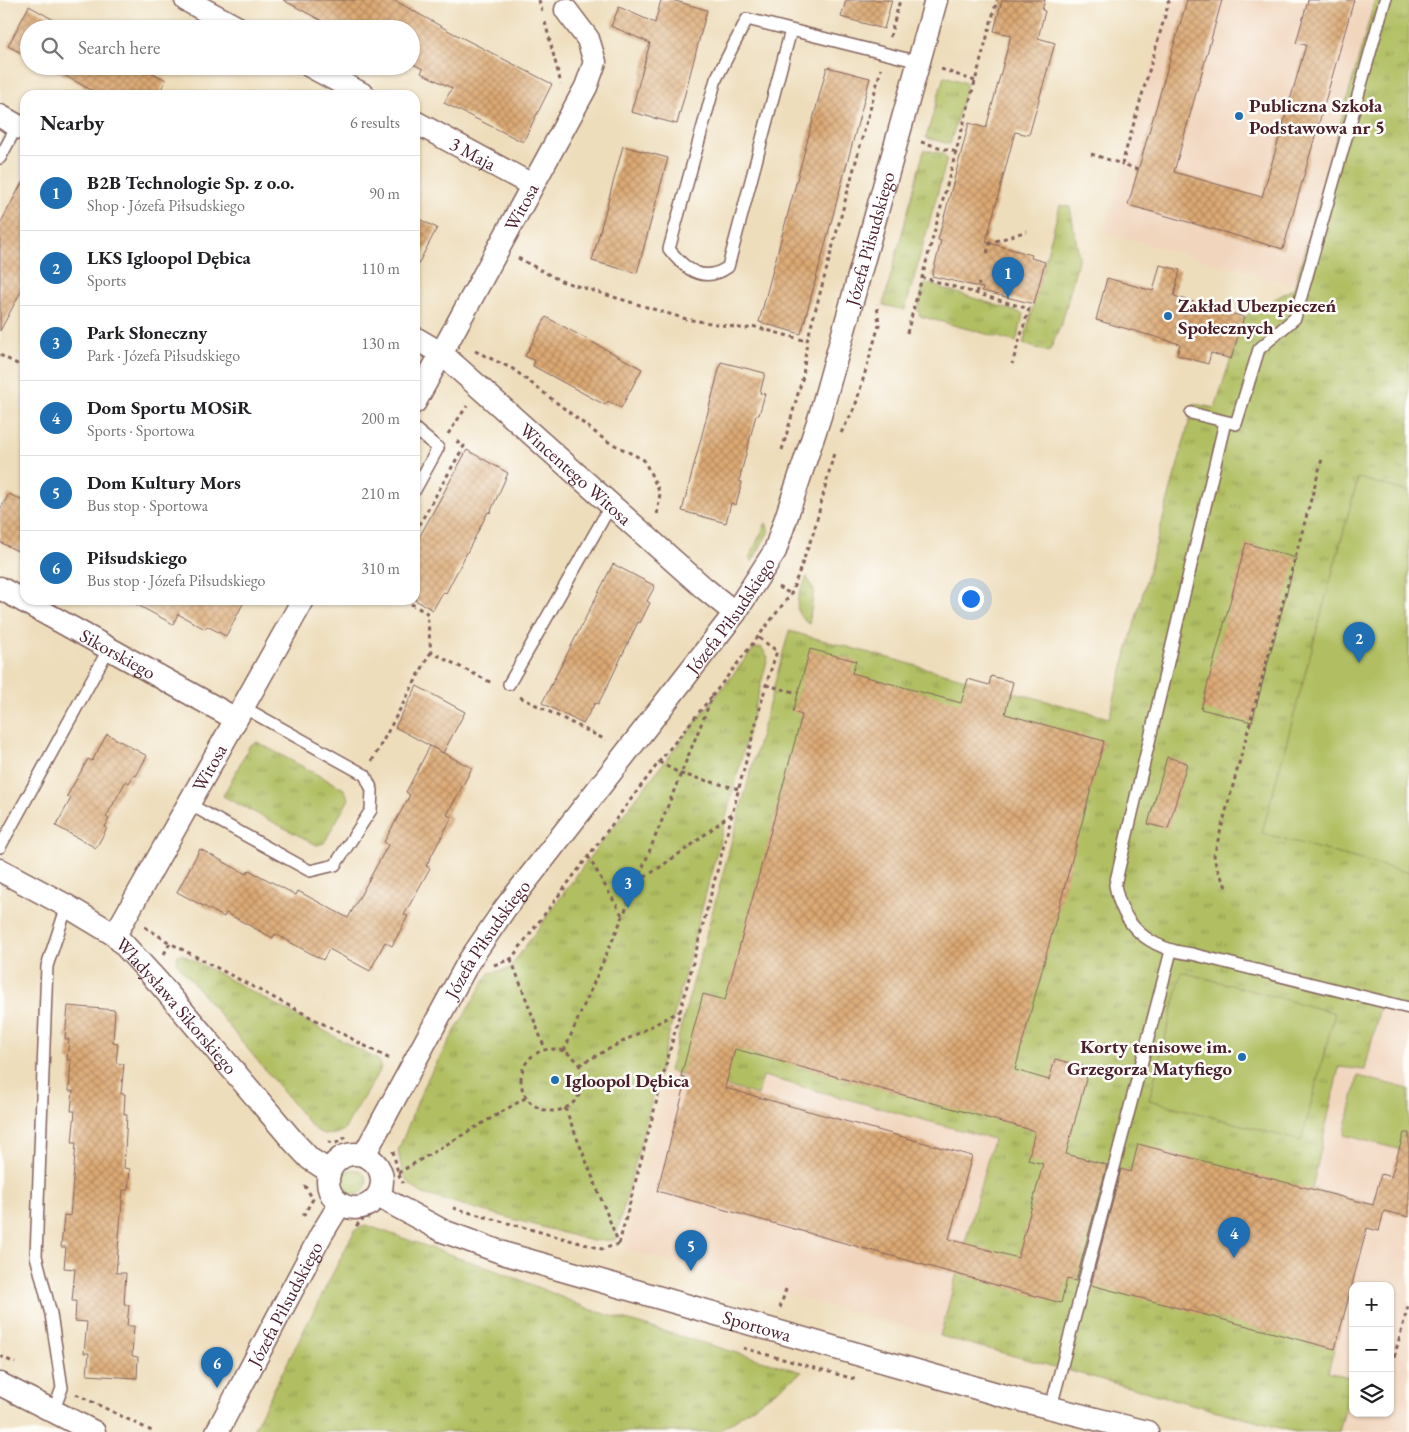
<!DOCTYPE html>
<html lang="en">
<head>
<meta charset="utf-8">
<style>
  body { margin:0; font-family:"EB Garamond",serif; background:#f6f6f6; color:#202124 }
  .controls { position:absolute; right:15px; bottom:15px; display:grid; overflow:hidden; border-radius:10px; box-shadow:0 1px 4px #0004 }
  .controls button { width:45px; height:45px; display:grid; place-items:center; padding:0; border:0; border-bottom:1px solid #e0e0e0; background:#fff; color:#202124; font:25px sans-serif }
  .you { position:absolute; left:970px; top:598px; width:18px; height:18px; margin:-12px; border:4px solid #fff; border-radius:50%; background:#1a73e8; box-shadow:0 0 0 8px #1a73e833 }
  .badge { display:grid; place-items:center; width:32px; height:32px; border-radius:50%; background:#1f6fb2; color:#fff; font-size:16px; font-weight:700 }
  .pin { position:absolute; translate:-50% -41px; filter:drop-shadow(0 1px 2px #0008) }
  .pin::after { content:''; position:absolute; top:26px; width:18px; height:15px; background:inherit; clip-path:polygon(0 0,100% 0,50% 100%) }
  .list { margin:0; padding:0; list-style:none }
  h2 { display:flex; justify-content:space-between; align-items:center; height:65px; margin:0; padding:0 20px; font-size:21px }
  h2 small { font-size:16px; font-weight:400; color:#757577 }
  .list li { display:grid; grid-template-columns:32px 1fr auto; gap:15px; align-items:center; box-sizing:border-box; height:75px; padding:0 20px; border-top:1px solid #e0e0e0 }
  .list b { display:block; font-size:19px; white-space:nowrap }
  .list p { margin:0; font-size:16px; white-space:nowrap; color:#757577 }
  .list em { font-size:16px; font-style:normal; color:#757577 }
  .icon { flex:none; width:28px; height:28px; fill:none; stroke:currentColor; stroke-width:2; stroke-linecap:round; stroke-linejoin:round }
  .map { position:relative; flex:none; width:1409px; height:1432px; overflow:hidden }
  .search { position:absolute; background:#fff; box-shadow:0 1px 4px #0004; left:20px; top:20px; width:400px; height:55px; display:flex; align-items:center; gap:12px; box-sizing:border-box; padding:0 18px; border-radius:28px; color:#757577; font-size:19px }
  .panel { position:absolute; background:#fff; box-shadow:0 1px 4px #0004; left:20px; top:90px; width:400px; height:515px; border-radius:15px }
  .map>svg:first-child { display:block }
</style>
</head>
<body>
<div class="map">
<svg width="1409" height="1432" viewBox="0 0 1409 1432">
  <defs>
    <pattern id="grass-tufts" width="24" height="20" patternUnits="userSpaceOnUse" patternTransform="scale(1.25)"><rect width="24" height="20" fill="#b1bf62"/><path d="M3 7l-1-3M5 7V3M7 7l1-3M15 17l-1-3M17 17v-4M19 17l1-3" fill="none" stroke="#929b51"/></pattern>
    <pattern id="building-cross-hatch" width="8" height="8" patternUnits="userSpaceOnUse" patternTransform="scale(1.25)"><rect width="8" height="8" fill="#dba973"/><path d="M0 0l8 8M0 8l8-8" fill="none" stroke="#b4895f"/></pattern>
  </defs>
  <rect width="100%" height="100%" fill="#fdfcf7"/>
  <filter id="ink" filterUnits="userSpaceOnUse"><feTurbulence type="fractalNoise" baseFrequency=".02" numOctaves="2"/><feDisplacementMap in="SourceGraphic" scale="10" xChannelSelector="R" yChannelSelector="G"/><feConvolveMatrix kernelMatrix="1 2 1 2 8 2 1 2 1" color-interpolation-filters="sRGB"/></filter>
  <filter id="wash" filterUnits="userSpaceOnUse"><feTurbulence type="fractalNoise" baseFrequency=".0096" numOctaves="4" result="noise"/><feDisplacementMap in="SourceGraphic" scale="20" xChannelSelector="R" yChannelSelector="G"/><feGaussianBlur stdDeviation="1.12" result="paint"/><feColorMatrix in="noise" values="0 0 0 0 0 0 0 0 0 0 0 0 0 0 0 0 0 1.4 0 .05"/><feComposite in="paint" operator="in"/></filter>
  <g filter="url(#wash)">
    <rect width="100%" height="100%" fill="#edb"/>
    <path fill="#f1d5bd" d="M1170 0H1374L1294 285 1104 232Z
      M1380 1007 1409 1014V1432H1339L1353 1381V1413H1390V1286H1353V1378L1328 1372 1312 1190 1339 1067 1365 1070Z
      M669 1071 757 1095 762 1076 993 1139 940 1336 624 1249Z"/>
    <path fill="url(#grass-tufts)" stroke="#7e6f46" d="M1375 0H1409V1014L1380 1007 1365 1070 1339 1067 1312 1189 1373 1205 1328 1372 1353 1378V1381L1339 1432H1295L940 1336 993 1139 763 1076 758 1095 669 1071 789 631 1109 718 1194 404 1215 408 1244 317 1294 288Z
      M944 76 967 83 950 144 926 138Z
      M924 150 942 153 947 159 905 310 883 305Z
      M1060 205 1070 207 1079 256 1062 323 1049 352 1023 344Z
      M926 283 1024 314 1016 342 920 316 918 310 923 286Z
      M766 523 769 531 752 562 749 558Z
      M807 577 814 590 809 624C789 612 799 593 807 577Z
      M761 647 768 657 615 1240 592 1241 423 1194 411 1186 402 1172 398 1151 425 1083 489 973 509 969 589 858 753 649Z
      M257 742 344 789 349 799 324 843 317 845 223 796 250 745Z
      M182 954 378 1060 381 1068 344 1130C332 1137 324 1136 313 1128L176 962 178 955Z
      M341 1182a13 13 0 1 1 26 0a13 13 0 1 1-26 0Z
      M366 1225 511 1276 592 1310 802 1372 718 1432H252L355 1230Z"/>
    <path fill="#b1bf62" stroke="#7e6f46" d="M1358 478 1409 492V873L1262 833Z
      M1182 972 1335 1013 1301 1141 1149 1100Z
      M1358 1076 1409 1089V1152L1344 1135Z"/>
    <g id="blocks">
      <path fill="url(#building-cross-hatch)" fill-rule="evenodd" d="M283 0H394L451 32 552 84 523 142 444 103 452 88 421 73 423 69 411 63V29H337Z
        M661 0H672L707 10 677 124 631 112 650 43 611 26 619 7 655 23Z
        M846 0H892L884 29 841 17Z
        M1002 0H1045L1042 10 1045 11 1038 38 1055 43 1029 135 1015 132 986 242 1032 255 1031 258 1045 262 1034 304 982 291 983 288 932 276 941 241 938 240 969 123 986 128 1011 35 994 31Z
        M1187 0H1222L1174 172 1262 197 1306 45 1296 43 1308 0H1354L1283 249 1128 205Z
        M29 6 70 29H29V57L8 46Z
        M48 66H140L166 80 158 95H100Z
        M827 67 870 78 801 334 759 322Z
        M623 146 668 158 637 273 592 261Z
        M25 177V284L0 331V224Z
        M415 217 437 228 415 270Z
        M1160 265 1180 270 1174 296 1244 317 1231 359 1211 353 1208 364 1191 359 1177 355 1180 344 1096 320 1107 278 1153 291Z
        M546 317 642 369 621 408 608 401 605 405 533 366 535 361 525 356Z
        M721 362 765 373 760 393 765 394 759 415H756L739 481 742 482 736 505 731 503 726 523 682 511Z
        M467 450 508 473 490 513 488 512 446 593 443 592 433 610 415 600V545Z
        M9 494 25 502V555L0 542V509Z
        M1246 543 1296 558 1252 722 1201 709Z
        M613 564 655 586 647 601 650 603 640 623 638 622 608 685 598 704 595 703 583 724 542 703Z
        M128 600H245L226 636 207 626 205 629 178 614 173 624Z
        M810 649 856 661 852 673 961 703 968 679 989 685 991 676 1013 682 1005 714 1104 741 1015 1070 1049 1080 1055 1059 1089 1068 1066 1154 1107 1165 1076 1281 1067 1279 1061 1303 657 1191 687 1078 681 1076 703 994 725 1000 802 715 793 712ZM735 1049 1035 1131 1028 1160 1043 1164 1018 1258 949 1239 972 1156 725 1088Z
        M417 686 465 712 443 753 395 727Z
        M107 734 147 756 136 776 134 775 129 783 126 781 106 817 109 819 105 827 107 828 96 848 56 826 71 798 67 796 88 759 92 761Z
        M430 746 472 768 447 815 452 817 426 866 430 868 404 915 408 916 392 946 385 942 370 971 329 949 323 960 275 934 273 938 226 913 224 917 177 892 200 849 246 874 249 870 296 895 298 891 348 918 388 845 384 842 410 795 406 792Z
        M1167 757 1187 763 1168 829 1148 824Z
        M68 1006 115 1010 113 1042 118 1043 116 1063 124 1064 121 1094H125L124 1114 127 1115 124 1168 130 1169 128 1190H123L116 1273H126L124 1305H129L127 1326H134L132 1356 138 1357 137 1378 87 1375 89 1353H84L87 1322 75 1321 76 1301H72L75 1269 64 1268 66 1247H61L64 1215 70 1216 76 1143H72L75 1111H71L73 1091H69L71 1060H67L69 1039H65Z
        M1404 1133H1409V1217L1384 1211 1379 1231 1367 1228 1335 1349 1091 1285 1121 1169 1131 1172 1138 1144 1373 1205 1381 1174 1391 1177Z"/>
    </g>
  </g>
  <g filter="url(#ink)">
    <use href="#blocks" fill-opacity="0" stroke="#83625d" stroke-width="1"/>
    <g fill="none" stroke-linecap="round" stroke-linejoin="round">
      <defs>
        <path id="lane" d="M791 30 747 19 716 79 669 249C685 270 704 284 728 267L791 30 919 62
          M0 158 17 126
          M1191 413 1236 424 1259 349 1295 318 1385 0
          M1225 422 1115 885C1123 928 1150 949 1192 954L1409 1008
          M415 429 438 448 415 490
          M509 684 611 505
          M189 804 310 871 335 865 371 810 372 790 365 775 243 707
          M0 847 108 650
          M1051 1407 1171 951
          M53 1412 62 1388 51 1314 36 1256 47 966 67 906"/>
        <g id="street">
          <path d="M186 0 240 29"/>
          <path d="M310 66 364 95"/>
          <path d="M0 116 25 130"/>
          <path id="s1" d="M415 122 532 185"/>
          <path id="s2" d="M415 338 442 354 704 588 735 613"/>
          <path id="s3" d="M415 402 586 87 595 62 588 39 566 10"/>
          <path id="s4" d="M0 588 236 719"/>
          <path id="s5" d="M0 870 67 906 115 935 159 983 294 1142 310 1159 329 1171"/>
          <path id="s6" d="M115 935 303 600"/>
          <circle cx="355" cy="1181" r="27"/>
          <path id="s7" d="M364 1155 469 961 506 907 735 613 775 551 820 416 936 0"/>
          <path id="s8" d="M378 1196 443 1231 506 1254 1001 1395 1147 1432"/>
          <path d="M0 1384 94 1432"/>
          <path id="s9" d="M217 1432 321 1235 340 1204"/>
        </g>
      </defs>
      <use href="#lane" stroke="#83625d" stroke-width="14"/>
      <use href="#street" stroke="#83625d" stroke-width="25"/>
      <path stroke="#83625d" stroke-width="3" stroke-dasharray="4 4" stroke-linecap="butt" d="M539 0 542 11
        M545 22 561 84
        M890 37 900 0
        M941 69 975 81
        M921 142 956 152
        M1091 154 1122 164
        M1138 169 1122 164 1169 2 1167 0
        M987 253 990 243 1027 231
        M518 258 561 281 686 319 746 329 752 326 807 341
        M921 277 1029 309 1012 364
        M976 293 979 283
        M907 333 997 0
        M475 351 513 369 605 440 644 460 660 493 657 516
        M0 355 25 368
        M841 433 855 407 879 325 877 304
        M448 434 467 406
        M782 450 803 376 807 341 881 69
        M415 532 464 446 453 439
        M778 587 791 594
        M404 600 427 613 431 652 492 683
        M766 685 798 693
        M520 697 606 740
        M372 761 431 652
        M659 762 681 774 739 789
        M588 856 622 915
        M638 882 689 847 732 813
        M1226 887 1216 866 1214 855 1322 459
        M145 927 170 943
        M164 954 170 943 390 1059
        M511 959 545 1049
        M494 965 511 959 659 762 713 695
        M521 1080a31 31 0 1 1 62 0a31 31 0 1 1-62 0Z
        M564 1051 623 916 713 695 791 594 814 531 834 453
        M579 1065 680 1011
        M565 1108 619 1244
        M328 1142 336 1143 348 1136
        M393 1151 398 1173 403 1183
        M398 1173 527 1097
        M453 1208 602 1249 619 1244
        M303 1216 313 1199 303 1183
        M356 1226 364 1218 369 1219
        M619 1244 766 685 777 651 759 638
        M780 1308 786 1289
        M743 1348 858 1380
        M0 1356 15 1363
        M1390 1372 1409 1303
        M76 1394 154 1432"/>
      <use href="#lane" stroke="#fff" stroke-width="11"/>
      <use href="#street" stroke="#fff" stroke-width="22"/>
    </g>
  </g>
  <g fill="#1f6fb2" stroke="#fdfcf7" stroke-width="2">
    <circle cx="1239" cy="116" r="5"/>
    <circle cx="1168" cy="316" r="5"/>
    <circle cx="1242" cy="1057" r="5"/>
    <circle cx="555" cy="1080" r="5"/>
  </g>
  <g text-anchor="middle" stroke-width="5" stroke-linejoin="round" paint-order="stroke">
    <g font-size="19" font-weight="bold" fill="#4a1f2b" stroke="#fdfcf7" text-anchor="start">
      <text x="1249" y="112">Publiczna Szkoła<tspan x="1249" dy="22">Podstawowa nr 5</tspan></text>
      <text x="1178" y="312">Zakład Ubezpieczeń<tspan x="1178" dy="22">Społecznych</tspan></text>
      <text x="1232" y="1053" text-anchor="end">Korty tenisowe im.<tspan x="1232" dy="22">Grzegorza Matyfiego</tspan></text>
      <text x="565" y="1087">Igloopol Dębica</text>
    </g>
    <g font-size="19" fill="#4a1f2b" stroke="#fdfcf7">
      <text dy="7" stroke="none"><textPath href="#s1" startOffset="66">3 Maja</textPath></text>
      <text dy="7" stroke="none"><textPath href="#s3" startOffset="222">Witosa</textPath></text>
      <text dy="7" stroke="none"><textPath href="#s7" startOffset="1059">Józefa Piłsudskiego</textPath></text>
      <text dy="7" stroke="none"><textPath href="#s2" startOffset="211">Wincentego Witosa</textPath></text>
      <text dy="7" stroke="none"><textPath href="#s7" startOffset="654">Józefa Piłsudskiego</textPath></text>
      <text dy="7" stroke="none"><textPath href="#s4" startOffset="135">Sikorskiego</textPath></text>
      <text dy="7" stroke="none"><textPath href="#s6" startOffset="192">Witosa</textPath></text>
      <text dy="7" stroke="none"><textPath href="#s7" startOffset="249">Józefa Piłsudskiego</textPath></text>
      <text dy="7" stroke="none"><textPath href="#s5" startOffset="226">Władysława Sikorskiego</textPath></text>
      <text dy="7" stroke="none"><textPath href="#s9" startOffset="145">Józefa Piłsudskiego</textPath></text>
      <text dy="7" stroke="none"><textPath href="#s8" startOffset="402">Sportowa</textPath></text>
    </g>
  </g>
</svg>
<div class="controls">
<button>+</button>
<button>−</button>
<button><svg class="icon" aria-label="layers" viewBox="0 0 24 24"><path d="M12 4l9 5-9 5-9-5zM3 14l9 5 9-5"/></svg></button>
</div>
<div class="you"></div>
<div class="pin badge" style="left:1008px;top:298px">1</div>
<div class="pin badge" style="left:1359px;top:663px">2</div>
<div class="pin badge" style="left:628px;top:908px">3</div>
<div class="pin badge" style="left:1234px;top:1258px">4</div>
<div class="pin badge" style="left:691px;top:1271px">5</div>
<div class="pin badge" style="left:217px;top:1388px">6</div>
<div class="search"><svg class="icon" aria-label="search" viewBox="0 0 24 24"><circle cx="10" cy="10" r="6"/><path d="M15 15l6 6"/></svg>Search here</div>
<section class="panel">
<h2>Nearby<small>6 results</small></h2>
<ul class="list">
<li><span class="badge">1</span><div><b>B2B Technologie Sp. z o.o.</b><p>Shop · Józefa Piłsudskiego</p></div><em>90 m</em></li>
<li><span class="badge">2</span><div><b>LKS Igloopol Dębica</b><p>Sports</p></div><em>110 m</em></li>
<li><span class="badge">3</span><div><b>Park Słoneczny</b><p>Park · Józefa Piłsudskiego</p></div><em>130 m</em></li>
<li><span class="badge">4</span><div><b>Dom Sportu MOSiR</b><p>Sports · Sportowa</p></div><em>200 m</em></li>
<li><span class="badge">5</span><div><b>Dom Kultury Mors</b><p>Bus stop · Sportowa</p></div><em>210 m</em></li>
<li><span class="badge">6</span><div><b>Piłsudskiego</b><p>Bus stop · Józefa Piłsudskiego</p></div><em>310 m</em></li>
</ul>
</section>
</div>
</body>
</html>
